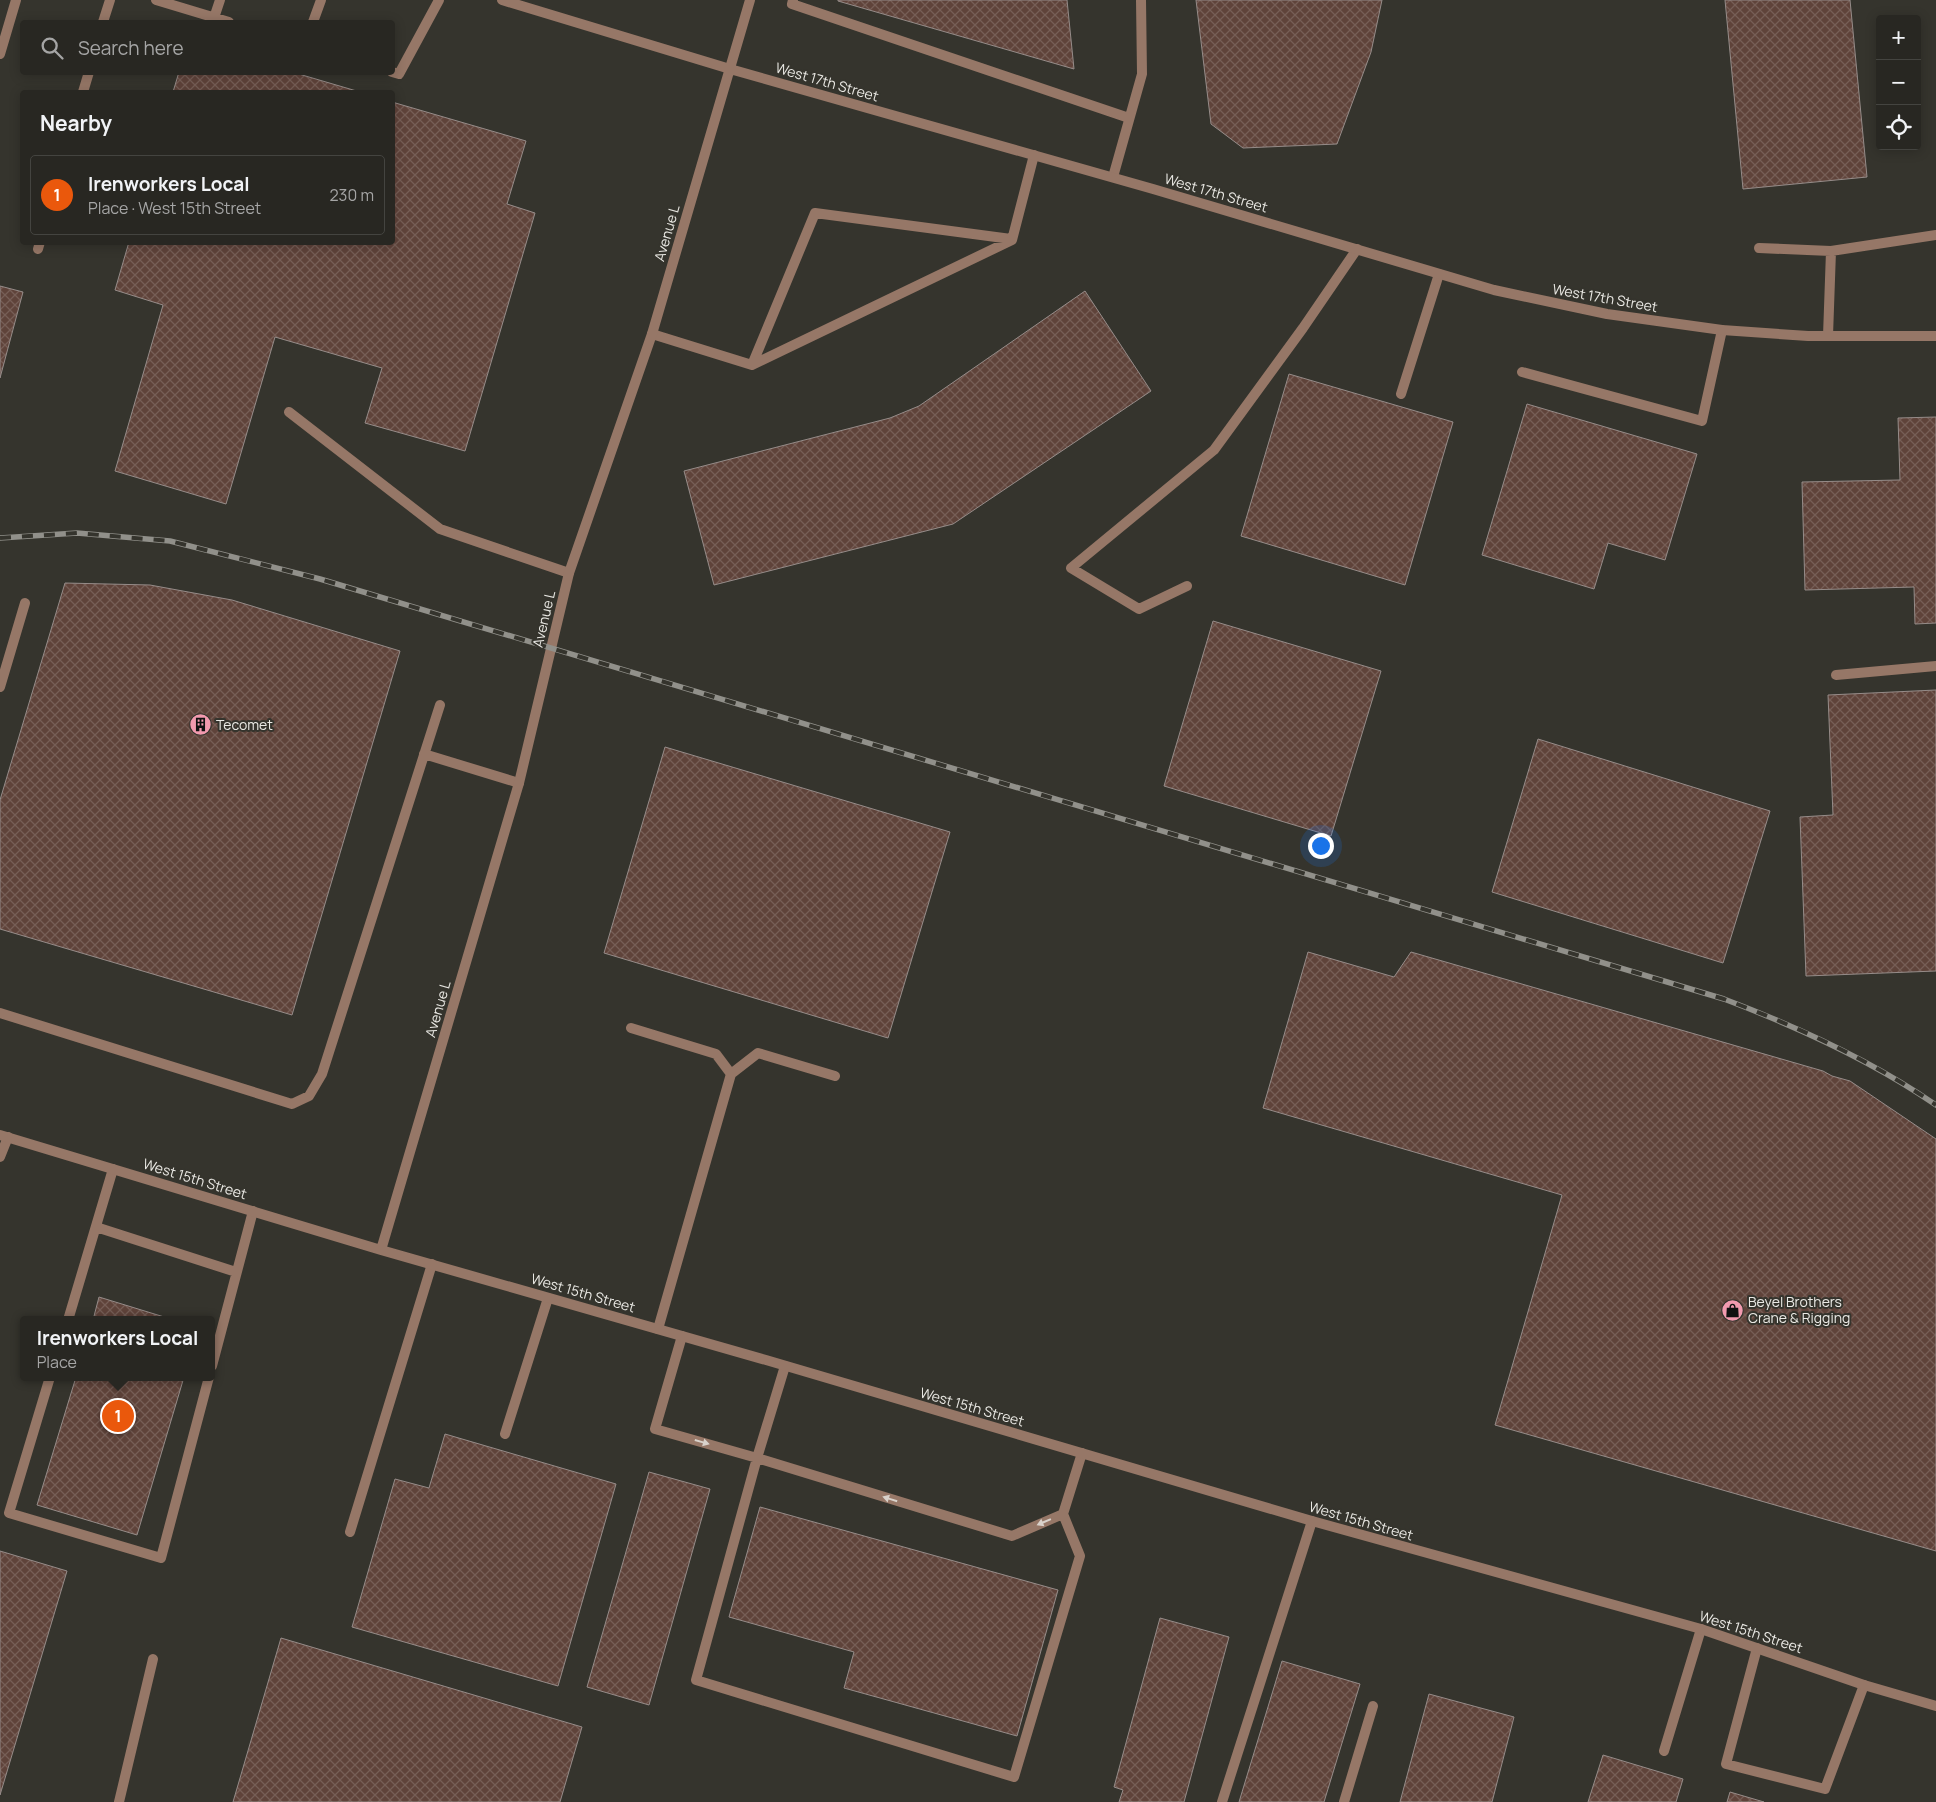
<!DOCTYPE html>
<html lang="en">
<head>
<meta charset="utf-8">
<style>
  body { margin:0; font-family:Manrope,sans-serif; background:#302f2a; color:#f1f3f6 }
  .controls { position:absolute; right:15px; top:15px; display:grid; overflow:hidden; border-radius:5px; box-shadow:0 2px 12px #0003 }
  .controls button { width:45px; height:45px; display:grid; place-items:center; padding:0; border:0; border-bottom:1px solid #444440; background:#282722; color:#f1f3f6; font:25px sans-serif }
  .you { position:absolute; left:1320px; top:845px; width:18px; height:18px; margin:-12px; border:4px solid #fff; border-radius:50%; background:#1a73e8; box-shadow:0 0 0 8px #1a73e833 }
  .badge { display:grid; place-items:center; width:32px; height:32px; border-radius:50%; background:#ea580c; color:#fff; font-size:16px; font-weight:700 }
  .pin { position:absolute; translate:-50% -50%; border:2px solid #fff; box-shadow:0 1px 5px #0006 }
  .popup { position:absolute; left:20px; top:1316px; width:195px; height:65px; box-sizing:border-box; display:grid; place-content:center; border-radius:5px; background:#282722; filter:drop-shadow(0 1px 4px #0005); font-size:16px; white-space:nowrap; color:#a5a5a5 }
  .popup b { font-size:19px; color:#f1f3f6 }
  .popup::after { content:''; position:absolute; left:50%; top:100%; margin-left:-10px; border:10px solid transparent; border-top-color:#282722 }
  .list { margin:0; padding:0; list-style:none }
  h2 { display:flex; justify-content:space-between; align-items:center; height:65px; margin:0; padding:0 20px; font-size:21px }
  h2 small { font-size:16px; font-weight:400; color:#a5a5a5 }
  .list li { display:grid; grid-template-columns:32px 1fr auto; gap:15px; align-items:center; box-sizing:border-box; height:80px; margin:0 10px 10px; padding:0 10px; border:1px solid #444440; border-radius:5px }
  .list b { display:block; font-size:19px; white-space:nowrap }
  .list p { margin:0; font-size:16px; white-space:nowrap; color:#a5a5a5 }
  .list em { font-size:16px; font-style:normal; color:#a5a5a5 }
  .icon { flex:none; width:28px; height:28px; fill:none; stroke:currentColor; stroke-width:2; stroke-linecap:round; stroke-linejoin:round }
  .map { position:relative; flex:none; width:1936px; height:1802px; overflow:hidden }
  .search { position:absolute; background:#282722; box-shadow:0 2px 12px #0003; left:20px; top:20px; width:375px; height:55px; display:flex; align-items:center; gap:12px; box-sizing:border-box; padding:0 18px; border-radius:5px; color:#a5a5a5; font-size:19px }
  .panel { position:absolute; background:#282722; box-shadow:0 2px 12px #0003; left:20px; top:90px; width:375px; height:155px; border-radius:5px }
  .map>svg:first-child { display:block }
</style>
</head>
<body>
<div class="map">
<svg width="1936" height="1802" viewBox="0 0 1936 1802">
  <defs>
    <pattern id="building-cross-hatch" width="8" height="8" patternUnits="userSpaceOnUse" patternTransform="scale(1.25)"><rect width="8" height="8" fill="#5f433a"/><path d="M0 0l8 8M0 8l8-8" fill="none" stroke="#765e56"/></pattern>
  </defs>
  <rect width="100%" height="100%" fill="#35342d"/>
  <path fill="url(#building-cross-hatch)" stroke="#968c89" d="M838 0H1067L1074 69 838 1Z
    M1196 0H1382L1371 52 1337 144 1243 148 1211 124Z
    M1725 0H1850L1867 177 1743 189Z
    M179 72H292L360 92H173Z
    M392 102 526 141 507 204 535 213 465 451 365 423 382 368 275 337 226 504 115 471 163 305 115 290 129 242H392Z
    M0 286 23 292 0 378Z
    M1085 291 1151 391 953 524 714 585 684 471 890 418 919 406Z
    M1289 374 1453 422 1405 585 1241 536Z
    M1527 404 1697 454 1665 560 1608 543 1594 589 1482 555Z
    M1936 417V623L1915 624 1914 587 1805 590 1802 482 1900 480 1898 418Z
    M65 583 150 585 232 600 400 651 292 1015 0 929V800Z
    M1213 621 1381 671 1331 836 1164 786Z
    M1936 690V971L1806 976 1800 817 1833 815 1828 695Z
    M1538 739 1770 811 1723 963 1492 892Z
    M665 747 950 832 888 1038 604 953Z
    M1308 952 1394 977 1411 952 1823 1071 1832 1076 1850 1081 1936 1139V1551L1495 1425 1562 1195 1263 1108Z
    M99 1297 174 1320H93Z
    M76 1377H184L137 1535 37 1505Z
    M445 1434 616 1484 558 1686 352 1627 395 1479 429 1488Z
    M649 1472 710 1489 649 1705 587 1687Z
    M760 1507 1058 1590 1017 1736 844 1688 854 1652 729 1617Z
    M0 1551 67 1571 0 1795Z
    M1160 1618 1229 1637 1184 1802H1119L1123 1790 1114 1787Z
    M281 1638 582 1727 560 1802H233Z
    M1282 1661 1360 1684 1324 1802H1239Z
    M1429 1694 1514 1717 1492 1802H1400Z
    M1603 1755 1683 1779 1676 1802H1588Z
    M1730 1792 1764 1802H1727Z"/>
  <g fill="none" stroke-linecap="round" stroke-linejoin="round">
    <path stroke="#967767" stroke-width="10" d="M156 0 229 22
      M793 0 792 4 1129 118
      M214 18 220 0
      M103 22 110 0
      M313 22 321 0
      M0 54 16 0
      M392 72 399 74 439 0
      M83 92 89 72
      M1113 177 1142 74 1141 0
      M1759 248 1831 251
      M38 249 40 242
      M652 334 752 365 1012 240 1034 155
      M1828 336 1831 251 1936 235
      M752 365 815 213 1011 239
      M1522 372 1702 421 1722 330
      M1401 394 1439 274
      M289 412 440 529 569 573
      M1187 586 1139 609 1071 568 1214 450 1303 328 1357 249
      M1836 675 1936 666
      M0 687 25 603
      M424 754 519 783
      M0 1013 292 1104 309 1096 322 1074 440 705
      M631 1028 716 1054 731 1074
      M0 1157 8 1137
      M96 1227 236 1272
      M68 1320 113 1169
      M658 1329 731 1074 758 1053 835 1076
      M682 1336 655 1429 757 1458 1012 1536 1063 1514 1082 1453
      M212 1366 253 1211
      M785 1366 757 1458 696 1680 1014 1777 1080 1556 1063 1514
      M50 1377 9 1513 161 1558 209 1377
      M505 1434 548 1298
      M350 1532 432 1264
      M1757 1648 1726 1764 1825 1789 1864 1685
      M1664 1751 1701 1629
      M119 1802 153 1659
      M1222 1802 1312 1521
      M1344 1802 1373 1706"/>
    <path stroke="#967767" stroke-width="10" d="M502 0 730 69 1153 189 1494 290 1607 314 1722 330 1808 336H1936
      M0 1135 381 1250 766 1360 1312 1521 1701 1629 1864 1685 1936 1706
      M381 1250 519 783 569 573 652 334 750 0"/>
    <defs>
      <path id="rail" d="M0 538 77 533 170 541 320 579 1724 999C1798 1027 1871 1060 1936 1105"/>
    </defs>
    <use href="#rail" stroke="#91908a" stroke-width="5.5"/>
    <use href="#rail" stroke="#35342d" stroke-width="4" stroke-dasharray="11" stroke-linecap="butt"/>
  </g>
  <defs><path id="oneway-solid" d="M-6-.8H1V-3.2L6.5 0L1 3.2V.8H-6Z" transform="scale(1.25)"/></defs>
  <g fill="#d9d2cb">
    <use href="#oneway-solid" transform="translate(702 1442) rotate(16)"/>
    <use href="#oneway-solid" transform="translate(890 1499) rotate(-163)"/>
    <use href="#oneway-solid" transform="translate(1044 1522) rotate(157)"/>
  </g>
  <defs>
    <symbol id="building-disc" viewBox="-11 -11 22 22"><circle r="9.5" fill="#f29aaf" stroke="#35342d"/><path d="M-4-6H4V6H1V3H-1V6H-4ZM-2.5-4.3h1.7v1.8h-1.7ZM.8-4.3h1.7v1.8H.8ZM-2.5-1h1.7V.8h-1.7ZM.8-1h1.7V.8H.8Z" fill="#111"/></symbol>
    <symbol id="shop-disc" viewBox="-11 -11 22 22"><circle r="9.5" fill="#f29aaf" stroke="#35342d"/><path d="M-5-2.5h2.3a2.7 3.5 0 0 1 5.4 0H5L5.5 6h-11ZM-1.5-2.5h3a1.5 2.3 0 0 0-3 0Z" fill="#111"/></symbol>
  </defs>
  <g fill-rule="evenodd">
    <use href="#building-disc" x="188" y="712" width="25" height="25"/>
    <use href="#shop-disc" x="1720" y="1298" width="25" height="25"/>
  </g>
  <g text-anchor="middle" stroke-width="4" stroke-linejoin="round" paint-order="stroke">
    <g font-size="14" fill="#eae9e4" stroke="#35342d">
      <text transform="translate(827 82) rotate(16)" y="5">West 17th Street</text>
      <text transform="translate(1216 193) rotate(16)" y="5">West 17th Street</text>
      <text transform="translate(667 233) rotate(-74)" y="5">Avenue L</text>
      <text transform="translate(1605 298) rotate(10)" y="5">West 17th Street</text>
      <text transform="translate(544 619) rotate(-77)" y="5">Avenue L</text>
      <text transform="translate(438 1009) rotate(-74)" y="5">Avenue L</text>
      <text transform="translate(195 1179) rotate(17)" y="5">West 15th Street</text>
      <text transform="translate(583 1293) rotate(16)" y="5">West 15th Street</text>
      <text transform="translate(972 1407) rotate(16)" y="5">West 15th Street</text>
      <text transform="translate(1361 1521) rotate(16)" y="5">West 15th Street</text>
      <text transform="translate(1751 1632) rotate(18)" y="5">West 15th Street</text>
    </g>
    <g font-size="14" fill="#eae9e4" stroke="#35342d" text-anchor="start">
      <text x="216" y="730">Tecomet</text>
      <text x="1748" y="1307">Beyel Brothers<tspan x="1748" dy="16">Crane &amp; Rigging</tspan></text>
    </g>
  </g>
</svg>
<div class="controls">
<button>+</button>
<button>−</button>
<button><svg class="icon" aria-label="locate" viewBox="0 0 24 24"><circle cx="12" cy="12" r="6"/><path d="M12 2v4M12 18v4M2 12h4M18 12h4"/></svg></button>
</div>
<div class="you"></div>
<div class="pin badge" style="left:118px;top:1416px">1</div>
<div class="popup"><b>Irenworkers Local</b>Place</div>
<div class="search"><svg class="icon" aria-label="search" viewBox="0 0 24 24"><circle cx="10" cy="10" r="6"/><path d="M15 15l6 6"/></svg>Search here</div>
<section class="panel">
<h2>Nearby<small></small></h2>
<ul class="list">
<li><span class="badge">1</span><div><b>Irenworkers Local</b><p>Place · West 15th Street</p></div><em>230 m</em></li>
</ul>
</section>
</div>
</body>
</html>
